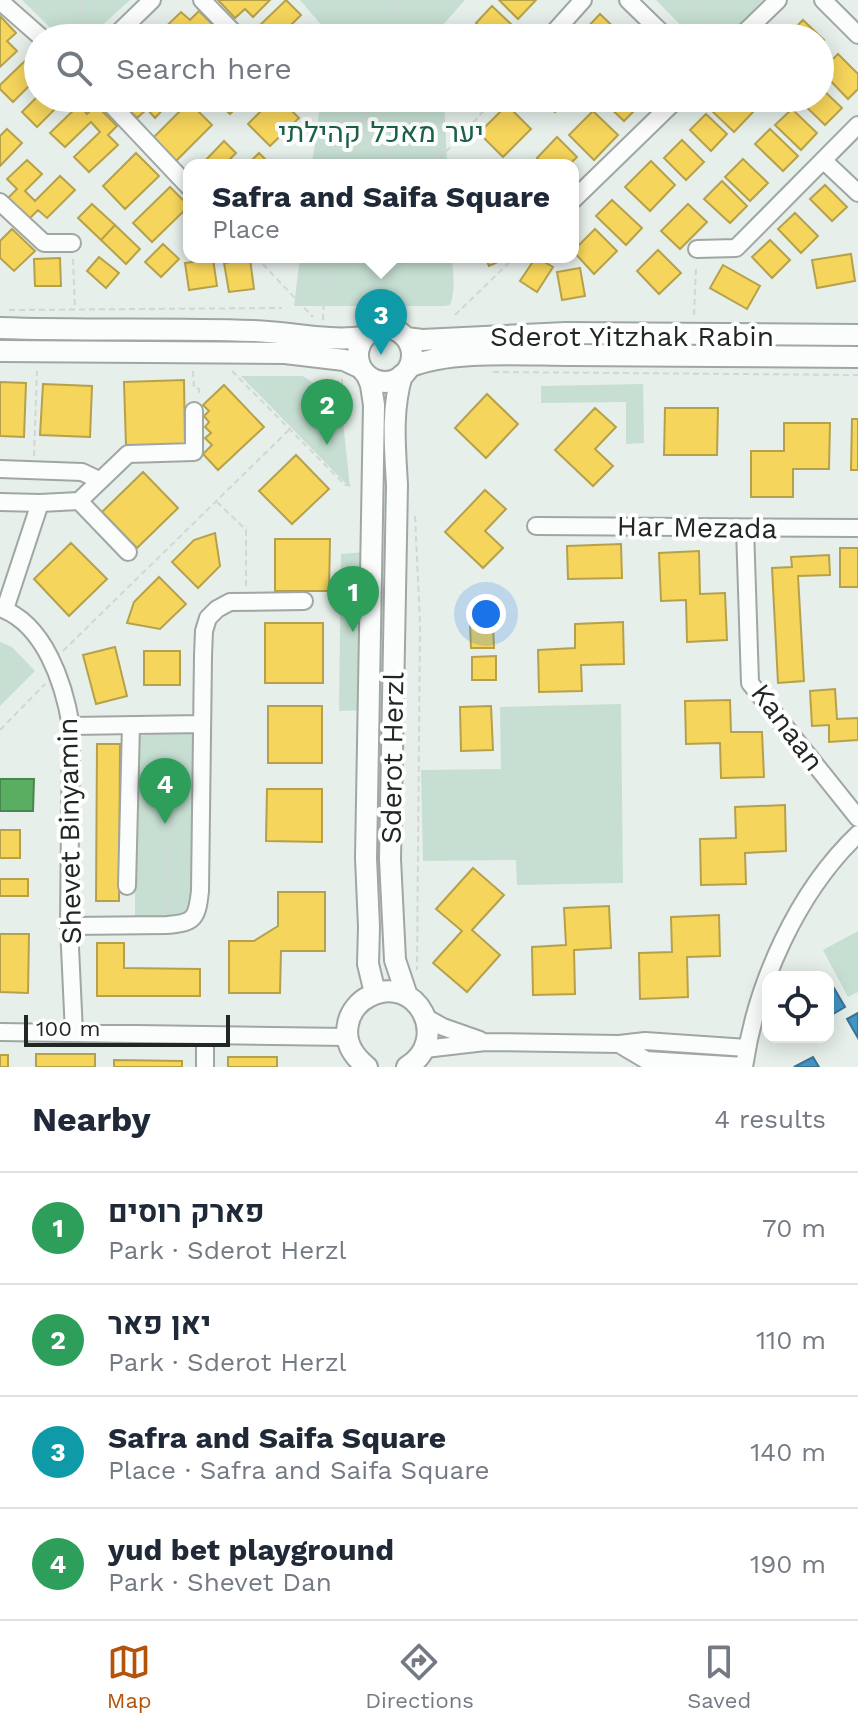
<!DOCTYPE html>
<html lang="en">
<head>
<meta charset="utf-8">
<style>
  body { margin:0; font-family:"Work Sans",Heebo,sans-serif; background:#f2f2f3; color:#1f2937 }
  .controls { position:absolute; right:24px; bottom:24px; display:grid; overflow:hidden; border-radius:16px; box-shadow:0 4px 20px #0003 }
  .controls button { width:72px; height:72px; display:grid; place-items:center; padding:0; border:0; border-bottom:2px solid #e0e1e3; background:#fff; color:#1f2937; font:40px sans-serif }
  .scale { position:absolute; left:24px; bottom:20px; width:206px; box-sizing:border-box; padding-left:8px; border:4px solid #212824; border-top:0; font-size:22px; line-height:28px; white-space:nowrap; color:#212824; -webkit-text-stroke:6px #fff; paint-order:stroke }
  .you { position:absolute; left:486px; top:614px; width:28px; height:28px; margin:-20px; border:6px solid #fff; border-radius:50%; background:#1a73e8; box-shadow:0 0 0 12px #1a73e833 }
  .badge { display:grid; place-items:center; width:52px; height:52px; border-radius:50%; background:#b45309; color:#fff; font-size:26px; font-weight:700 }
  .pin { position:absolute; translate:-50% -66px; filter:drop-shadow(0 2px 4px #0008) }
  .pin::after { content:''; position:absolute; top:42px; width:28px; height:24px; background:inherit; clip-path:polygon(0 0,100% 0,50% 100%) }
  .popup { position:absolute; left:183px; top:159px; width:396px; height:104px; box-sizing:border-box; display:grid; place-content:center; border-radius:16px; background:#fff; filter:drop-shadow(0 2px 6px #0005); font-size:26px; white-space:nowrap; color:#747a83 }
  .popup b { font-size:30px; color:#1f2937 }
  .popup::after { content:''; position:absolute; left:50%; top:100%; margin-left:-16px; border:16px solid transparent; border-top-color:#fff }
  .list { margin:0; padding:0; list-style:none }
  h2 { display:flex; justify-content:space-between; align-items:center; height:104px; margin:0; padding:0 32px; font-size:34px }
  h2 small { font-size:26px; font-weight:400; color:#747a83 }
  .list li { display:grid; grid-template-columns:52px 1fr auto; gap:24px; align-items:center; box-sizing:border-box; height:112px; padding:0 32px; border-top:2px solid #e0e1e3 }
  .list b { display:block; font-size:30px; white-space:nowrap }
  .list p { margin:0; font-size:26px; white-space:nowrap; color:#747a83 }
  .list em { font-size:26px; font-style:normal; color:#747a83 }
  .icon { flex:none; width:44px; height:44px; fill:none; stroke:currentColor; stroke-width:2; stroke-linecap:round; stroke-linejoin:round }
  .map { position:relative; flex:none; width:858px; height:1067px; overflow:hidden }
  .search { position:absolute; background:#fff; box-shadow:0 4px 20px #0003; left:24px; right:24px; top:24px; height:88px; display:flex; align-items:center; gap:20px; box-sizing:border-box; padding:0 28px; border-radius:44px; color:#747a83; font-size:30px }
  .sheet { height:552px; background:#fff }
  nav { display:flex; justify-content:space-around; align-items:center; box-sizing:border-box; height:112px; border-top:2px solid #e0e1e3; background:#fff; font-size:22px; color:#747a83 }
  nav a { display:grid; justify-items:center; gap:4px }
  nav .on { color:#b45309 }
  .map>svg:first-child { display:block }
</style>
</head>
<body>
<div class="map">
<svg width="858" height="1067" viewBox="0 0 858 1067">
  <rect width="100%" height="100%" fill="#e6efea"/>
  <path fill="#c6dfd2" d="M22 0H130L88 38H61Z
    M300 0H465L440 28V38H329V34Z
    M656 0H763L736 29 725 38H693Z
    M321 98H444L447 165H312Z
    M300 257H452C453 273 456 290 450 305L444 306H294Z
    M241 376H303L341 402 350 488Z
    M643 384 644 443 626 444V402L541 403V386Z
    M366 552V710L339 711 341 554Z
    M0 642 12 647 35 671 0 706Z
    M621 704 623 883 517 885 516 860 423 861 421 770 501 769 500 707Z
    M196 731 192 913 135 918V736Z
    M858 931V992L848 997 823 950Z"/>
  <path fill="#f6d55c" stroke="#b6a14b" stroke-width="2" d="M218 0H270L253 17 245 9 235 18Z
    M286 0 301 15 278 38H267L257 28Z
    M499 0H536L518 19Z
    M492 6 513 26 502 38H492L476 23Z
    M199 11 220 32 214 38H202L193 29 184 38H154L181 12 190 20Z
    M600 14 623 36 621 38H589L583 32Z
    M0 16 16 33 7 41 17 51 0 67Z
    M803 20 824 40 820 44V38H792L788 35Z
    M310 25 323 38H297Z
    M470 30 478 38H462Z
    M838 54 858 74V89L848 99 821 71Z
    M26 60 34 68 38 65V77L13 102 0 89V85Z
    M820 87 842 108 825 125 797 98H820Z
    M38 96V98L65 99 37 127 22 112Z
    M117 98H140L143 100 145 98 173 99 155 118 147 109 137 118Z
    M213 98H244L245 99 230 114Z
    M274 98H279L299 118 270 146 248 124Z
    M540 98H569L555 112Z
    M610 98H636L641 104 624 121 605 103Z
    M723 98H741L754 111 734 132 711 110Z
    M189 102 212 125 176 161 153 138Z
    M79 105 87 114 96 105 117 126 108 135 118 145 89 172 74 157 100 132 91 122 65 147 50 133Z
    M507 105 531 129 503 157 479 133Z
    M792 109 817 133 801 150 775 125Z
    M593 111 618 135 594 160 569 135Z
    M706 114 727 134 711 151 690 130Z
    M7 129 22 143 0 166V136Z
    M770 129 798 156 783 171 755 144Z
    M557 137 577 157 569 165H544L537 158Z
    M682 140 704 162 686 180 664 158Z
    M224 141 236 153 224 165H201Z
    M136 153 159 176 125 209 103 186Z
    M259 153 271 165H247Z
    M743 159 768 183 750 201 725 177Z
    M27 160 42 174 25 191 35 201 60 176 75 190 47 218 38 210 29 219 8 198 17 189 7 179Z
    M651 161 675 185 650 211 625 187Z
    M722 181 747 206 730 223 704 199Z
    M825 185 847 207 832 221 810 199Z
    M170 187 189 206 152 242 133 223Z
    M612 200 642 228 626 245 596 216Z
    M92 204 115 225 101 240 78 218Z
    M688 204 707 222 680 249 661 231Z
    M795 213 818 236 801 253 778 229Z
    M115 225 140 249 126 264 101 240Z
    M12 229 35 251 14 271 0 258V241Z
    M595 229 617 251 594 274 573 251Z
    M770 240 790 260 772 278 752 257Z
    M163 244 179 259 161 277 145 262Z
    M658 250 681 273 659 294 637 271Z
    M851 254 855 281 817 288 812 260Z
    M99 257 119 273 106 288 87 271Z
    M485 257H509L489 266Z
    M536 257 553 267 537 292 520 281Z
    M60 258 61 286H35L34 259Z
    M213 259 217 286 189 290 185 263Z
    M250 259 254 289 229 292 224 263Z
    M723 265 760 286 747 309 710 288Z
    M580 268 585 296 562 300 557 272Z
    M184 380 185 445 126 446 124 382Z
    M0 382 26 383 24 437 0 436Z
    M43 384 92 386 90 437 40 435Z
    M224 385 264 427 218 470 203 454 212 445 205 438 211 433 205 427 209 422 204 416 209 411 203 405Z
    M487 394 518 424 486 458 455 428Z
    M595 408 616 427 595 449 613 466 593 486 555 450Z
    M665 408H718L717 455H664Z
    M852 419H858V470H851Z
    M784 423H830L829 469H793V497H751V451H784Z
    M296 455 329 489 292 524 259 491Z
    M143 472 178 508 137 548 102 512Z
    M485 490 506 509 485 531 503 548 483 568 445 532Z
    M215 533 220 566 198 588 172 562 194 540Z
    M275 539H330L329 591H275Z
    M71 543 107 579 69 616 34 579Z
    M621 544 622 578 568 579 567 546Z
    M840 548H858V587H840Z
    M699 551 700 594 725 593 727 640 687 642 686 600 661 601 659 553Z
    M829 555 830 575 798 576 804 681 778 683 772 568 792 567 791 557Z
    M159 577 186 604 160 629 127 623 134 602Z
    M623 622 624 664 581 665 582 691 539 692 538 650 575 648V624Z
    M265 623H323V683H265Z
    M493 623 494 648H471L470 624Z
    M115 647 127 696 96 704 83 655Z
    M144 651H180V685H144Z
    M496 656V680H472V657Z
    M835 689 837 719 858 718V740L829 742V725L812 726 810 691Z
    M730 700 731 732H762L764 777 721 778 720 743 686 744 685 701Z
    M268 706H322V763H268Z
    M491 706 493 750 461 751 460 707Z
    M97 744H120L119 901H96Z
    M267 789H322V842L266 841Z
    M785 805 786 851 745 853 746 884 701 885 700 839 736 838 735 807Z
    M0 830H20V858H0Z
    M473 868 504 895 472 930 500 955 467 992 433 963 462 931 436 909Z
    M0 879H28V896H0Z
    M278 892H325V951H281L280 993H229V941H254L278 926Z
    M609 906 611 948 574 950 575 994 533 995 532 947 566 945 564 908Z
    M719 915 720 956 687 957 688 997 640 999 639 953 672 952 671 917Z
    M0 934H29L28 993 0 992Z
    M97 943H124V968L200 969V996H97Z
    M36 1054H95V1067H36Z
    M0 1055H8V1067H0Z
    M228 1057H277V1067H228Z
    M114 1060 182 1061V1067H114Z"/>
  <path fill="#4393c3" stroke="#397393" stroke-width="2" d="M831 983 845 1007 828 1017V984Z
    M858 1013V1038L847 1019Z
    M813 1057 819 1067H794Z"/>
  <path fill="#5aae61" stroke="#49864f" stroke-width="2" d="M0 779H34L33 811H0Z"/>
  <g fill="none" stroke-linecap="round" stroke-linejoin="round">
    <defs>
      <path id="minor" d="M202 0 239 38
        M628 0 667 38
        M823 0 858 35
        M0 1 42 38
        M113 38 152 0
        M549 38 583 0
        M739 38 778 0
        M105 98 189 187
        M823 160 858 193
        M573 200 678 98
        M0 202 44 243H72
        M697 249 736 248 858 125
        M0 469 82 472 99 480
        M79 501 128 552
        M0 502 40 503 79 501 128 454 194 452V411
        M536 526 858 528
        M745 528 750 683 858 818
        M0 608C45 624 64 684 71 726L69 926 74 1033
        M5 609 40 503
        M71 726 202 724
        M127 886 131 725
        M69 926 167 925C195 923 197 918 200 891L203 656 204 631 208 618 217 609 230 602 304 601
        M425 1017 443 1027 480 1040
        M0 1032 347 1037
        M619 1044 646 1060 744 1066
        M425 1049 485 1042 619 1044 645 1041 747 1048
        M205 1067V1036
        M744 1067C756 984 797 892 858 834"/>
      <path id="major" d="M0 328C84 331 169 328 253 331 291 332 326 342 364 337
        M358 355a27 27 0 1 1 54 0a27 27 0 1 1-54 0Z
        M406 338 422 340 565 333 858 335
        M0 351 285 353 344 360 361 368
        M409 367C450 349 526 355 572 355 667 356 763 356 858 357
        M367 375 371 385 374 405 366 858 369 927 368 964 375 993
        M402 375C391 411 395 448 397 485L390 859 395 960 407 996
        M367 1067C353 1056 344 1042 348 1024 350 1012 359 1001 370 996 416 973 452 1039 407 1067"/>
    </defs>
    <use href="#minor" stroke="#a0a6a2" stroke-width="20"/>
    <use href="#major" stroke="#a0a6a2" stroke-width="24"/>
    <path stroke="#d3d6d4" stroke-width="2" stroke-dasharray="6 4" stroke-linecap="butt" d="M81 0 82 38
      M682 0 715 35 712 38
      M395 38 397 0
      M697 38 694 34 732 0
      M366 98 363 130 377 134 388 155V165
      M431 165 456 142 495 98
      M256 257 313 317
      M73 259 75 309
      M9 310 282 308
      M455 315 515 257
      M694 315 696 266
      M323 320 325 272 335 257
      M193 371 194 388 199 389V395
      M232 371 345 485H354
      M493 372 858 375
      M342 395V377
      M34 456 37 371
      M217 502 246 530V587
      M415 516 420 622 417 970
      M63 651 342 378
      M0 730 45 684
      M167 911 172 741"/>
    <use href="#minor" stroke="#fbfdfc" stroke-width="16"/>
    <use href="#major" stroke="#fbfdfc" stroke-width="20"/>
  </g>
  <g text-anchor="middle" stroke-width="8" stroke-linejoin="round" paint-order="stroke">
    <g font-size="28" fill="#186246" stroke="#fff">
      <text x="381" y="142">יער מאכל קהילתי</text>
    </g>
    <g font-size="28" fill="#212824" stroke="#fff">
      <text x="632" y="346">Sderot Yitzhak Rabin</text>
      <text transform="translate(697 527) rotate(1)" y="10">Har Mezada</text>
      <text transform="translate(788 727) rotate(53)" y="10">Kanaan</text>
      <text transform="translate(392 758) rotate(-89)" y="10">Sderot Herzl</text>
      <text transform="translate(69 831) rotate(-91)" y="10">Shevet Binyamin</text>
    </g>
  </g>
</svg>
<div class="controls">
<button><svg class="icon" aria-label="locate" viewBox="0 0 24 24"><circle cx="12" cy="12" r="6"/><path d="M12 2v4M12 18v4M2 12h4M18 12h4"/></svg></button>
</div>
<div class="scale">100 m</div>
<div class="you"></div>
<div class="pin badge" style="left:353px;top:632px;background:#2e9e5b">1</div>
<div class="pin badge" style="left:327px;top:445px;background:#2e9e5b">2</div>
<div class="pin badge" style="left:381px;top:355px;background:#0f9aa8">3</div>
<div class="popup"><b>Safra and Saifa Square</b>Place</div>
<div class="pin badge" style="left:165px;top:824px;background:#2e9e5b">4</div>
<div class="search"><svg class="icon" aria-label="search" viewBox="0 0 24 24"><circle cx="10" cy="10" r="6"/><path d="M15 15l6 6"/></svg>Search here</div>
</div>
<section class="sheet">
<h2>Nearby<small>4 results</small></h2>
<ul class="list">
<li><span class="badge" style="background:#2e9e5b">1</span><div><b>פארק רוסים</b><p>Park · Sderot Herzl</p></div><em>70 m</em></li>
<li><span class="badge" style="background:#2e9e5b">2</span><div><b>יאן פאר</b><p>Park · Sderot Herzl</p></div><em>110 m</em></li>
<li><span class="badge" style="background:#0f9aa8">3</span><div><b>Safra and Saifa Square</b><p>Place · Safra and Saifa Square</p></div><em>140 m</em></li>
<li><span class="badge" style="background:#2e9e5b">4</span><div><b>yud bet playground</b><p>Park · Shevet Dan</p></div><em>190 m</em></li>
</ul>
</section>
<nav>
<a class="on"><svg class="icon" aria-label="map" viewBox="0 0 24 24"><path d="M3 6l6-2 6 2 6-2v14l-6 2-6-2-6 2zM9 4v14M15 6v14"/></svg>Map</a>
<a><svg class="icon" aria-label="directions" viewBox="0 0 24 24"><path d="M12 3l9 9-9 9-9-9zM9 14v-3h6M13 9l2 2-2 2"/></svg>Directions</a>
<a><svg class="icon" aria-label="saved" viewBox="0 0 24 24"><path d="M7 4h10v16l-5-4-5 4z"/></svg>Saved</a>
</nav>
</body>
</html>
